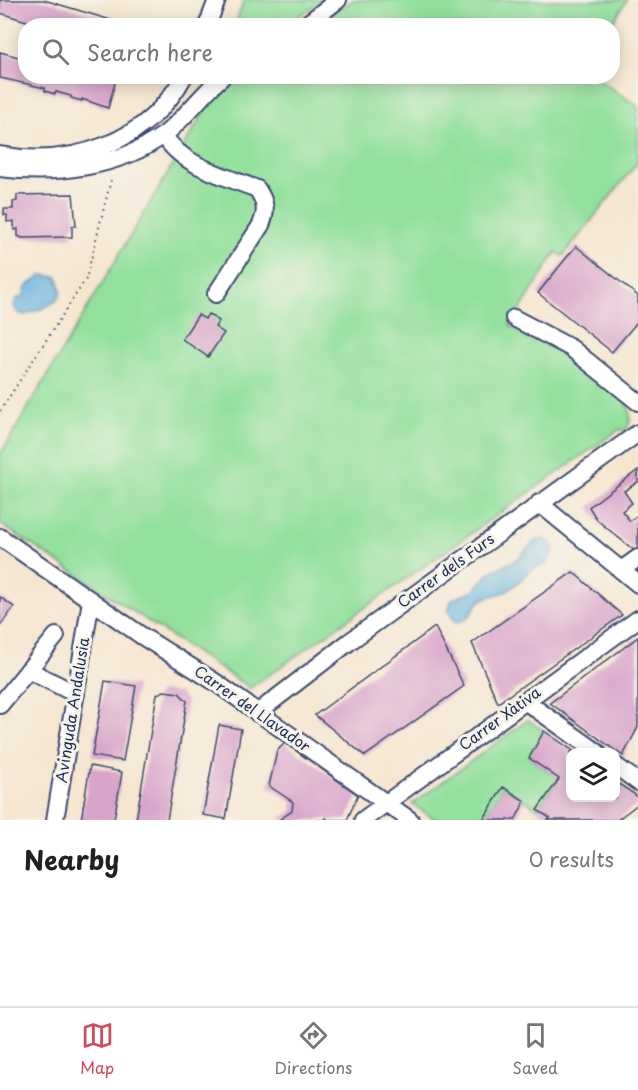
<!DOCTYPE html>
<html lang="en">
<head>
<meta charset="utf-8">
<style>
  body { margin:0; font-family:"Playpen Sans",sans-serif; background:#f2f2f2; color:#202124 }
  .controls { position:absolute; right:18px; bottom:18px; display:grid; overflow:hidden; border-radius:12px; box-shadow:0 3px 15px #0003 }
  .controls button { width:54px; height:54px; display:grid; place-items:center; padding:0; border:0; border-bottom:2px solid #e0e0e0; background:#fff; color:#202124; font:30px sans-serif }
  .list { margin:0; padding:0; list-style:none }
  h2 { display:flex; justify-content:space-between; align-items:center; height:78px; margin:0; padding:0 24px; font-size:26px }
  h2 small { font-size:20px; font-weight:400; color:#757577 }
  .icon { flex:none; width:33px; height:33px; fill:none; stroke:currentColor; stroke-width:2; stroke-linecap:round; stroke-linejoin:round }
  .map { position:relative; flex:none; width:638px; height:820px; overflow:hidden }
  .search { position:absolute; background:#fff; box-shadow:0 3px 15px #0003; left:18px; right:18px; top:18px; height:66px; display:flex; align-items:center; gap:15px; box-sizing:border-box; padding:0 21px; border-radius:24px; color:#757577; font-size:22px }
  .sheet { height:186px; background:#fff }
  nav { display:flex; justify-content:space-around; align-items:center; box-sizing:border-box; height:84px; border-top:2px solid #e0e0e0; background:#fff; font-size:16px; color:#757577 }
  nav a { display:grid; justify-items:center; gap:3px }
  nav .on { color:#d1495b }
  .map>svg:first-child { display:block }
</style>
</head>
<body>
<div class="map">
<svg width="638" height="820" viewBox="0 0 638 820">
  <rect width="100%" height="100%" fill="#f7f3e8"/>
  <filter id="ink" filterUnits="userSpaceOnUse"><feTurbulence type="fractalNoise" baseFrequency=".0167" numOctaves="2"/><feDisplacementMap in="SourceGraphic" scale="12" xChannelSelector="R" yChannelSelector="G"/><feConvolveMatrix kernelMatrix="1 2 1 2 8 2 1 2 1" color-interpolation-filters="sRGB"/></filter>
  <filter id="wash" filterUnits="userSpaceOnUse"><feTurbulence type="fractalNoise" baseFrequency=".008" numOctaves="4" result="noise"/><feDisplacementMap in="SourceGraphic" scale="24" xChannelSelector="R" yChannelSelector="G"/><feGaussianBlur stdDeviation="1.35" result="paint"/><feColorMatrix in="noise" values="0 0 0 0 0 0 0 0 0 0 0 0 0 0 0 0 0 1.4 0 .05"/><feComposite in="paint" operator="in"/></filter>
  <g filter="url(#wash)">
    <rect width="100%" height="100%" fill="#f5e6d0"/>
    <path fill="#93e09d" stroke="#57887e" stroke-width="1.5" d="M244 0H323L285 25H235Z
      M353 0H627L611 25 317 26Z
      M238 76H593L638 106V162L563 256 556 252 510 326 554 349 602 386 609 385C625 398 638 413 625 432L620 429 250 688 0 524V455L217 90Z
      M528 720 544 731 529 758 559 779 537 808 503 787 483 820H436L412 804Z"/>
    <path fill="#65b3df" stroke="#40719e" stroke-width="1.5" d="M42 275 58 277 61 293 56 301 46 307 25 315 18 313 14 306 16 299 23 296 26 287Z
      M543 539 551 543 554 551 547 564C522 570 524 582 505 592 497 596 485 595 479 602 470 612 472 620 456 622 448 614 447 609 452 599L473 591 490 572 517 559 535 541Z"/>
    <g id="blocks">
      <path fill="#d8a3ca" d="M0 0H44L131 26H43L0 13Z
        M0 52 26 59V76H117L108 108 82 99V101L71 98V96L56 92 55 94 45 91V88L0 78Z
        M73 194 76 226H72V237L22 238 18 236V229L14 230V221L7 222V215H4V209H13V202L17 201V195Z
        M576 246 638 296V321L612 352 538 293Z
        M208 314 219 321 215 327 224 333 208 357 182 339 198 315 205 319Z
        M638 470V482L624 491 632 503 622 511 630 521 638 515V549L635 551 597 520 589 507Z
        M573 572 622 615 498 703 472 643Z
        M0 597 14 607 0 626Z
        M435 627 464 686 365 756 315 715Z
        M638 637V727L623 756 550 703Z
        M105 681 136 686 123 761 92 756Z
        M164 691 179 693 187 701 167 820H136L157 694Z
        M219 725 241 729 226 819 203 815Z
        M544 731 575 752H570V798H616V782L638 797V804L617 820H548L550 818 537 810 559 779 529 758Z
        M285 743 358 795 347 820H328L326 818 323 820H279L292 811 293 802 269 786 277 751Z
        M90 766 122 772 114 820H81Z
        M503 787 525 801 515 820H483Z"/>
    </g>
  </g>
  <g filter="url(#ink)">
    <use href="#blocks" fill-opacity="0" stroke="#3c4a6f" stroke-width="1.5"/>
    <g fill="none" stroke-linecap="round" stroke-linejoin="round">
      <defs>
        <path id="minor" d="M207 26 217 0
          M304 26 338 0
          M164 135C181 166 225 176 257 189 266 202 267 211 261 225L216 294
          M0 155C71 168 148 143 184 76
          M0 168C55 175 119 168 165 134 185 118 201 95 221 78
          M514 318 571 348 638 402
          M539 503 638 584
          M0 537 142 636 215 682 410 820
          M621 570 638 558
          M28 670 76 694
          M525 701 597 752
          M0 705 56 636
          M257 713 349 642 638 433
          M616 766 638 782
          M55 820 91 600
          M363 820 638 619"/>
      </defs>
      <use href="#minor" stroke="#3c4a6f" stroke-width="20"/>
      <path stroke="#3c4a6f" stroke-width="2" stroke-dasharray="1.5 4.5" stroke-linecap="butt" d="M0 411 86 279 112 176"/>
      <use href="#minor" stroke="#fff" stroke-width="16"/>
    </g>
  </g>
  <g text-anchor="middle" stroke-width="6" stroke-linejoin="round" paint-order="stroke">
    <g font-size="15" fill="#1b2f5e" stroke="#f7f3e8">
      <text transform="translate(446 571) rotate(-36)" y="5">Carrer dels Furs</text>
      <text transform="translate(252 709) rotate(35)" y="5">Carrer del Llavador</text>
      <text transform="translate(73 710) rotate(-81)" y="5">Avinguda Andalusia</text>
      <text transform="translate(500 719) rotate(-36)" y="5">Carrer Xàtiva</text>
    </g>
  </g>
</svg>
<div class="controls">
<button><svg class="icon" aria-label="layers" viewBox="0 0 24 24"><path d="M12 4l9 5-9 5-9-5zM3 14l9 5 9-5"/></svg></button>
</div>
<div class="search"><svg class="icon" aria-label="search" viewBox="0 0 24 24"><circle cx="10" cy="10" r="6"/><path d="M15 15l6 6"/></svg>Search here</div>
</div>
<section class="sheet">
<h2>Nearby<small>0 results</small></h2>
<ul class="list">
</ul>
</section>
<nav>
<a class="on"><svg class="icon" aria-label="map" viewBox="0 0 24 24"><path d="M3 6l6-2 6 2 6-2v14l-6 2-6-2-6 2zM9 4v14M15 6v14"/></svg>Map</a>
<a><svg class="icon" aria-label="directions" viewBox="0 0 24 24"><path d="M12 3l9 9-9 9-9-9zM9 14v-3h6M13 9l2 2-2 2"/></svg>Directions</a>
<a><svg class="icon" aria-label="saved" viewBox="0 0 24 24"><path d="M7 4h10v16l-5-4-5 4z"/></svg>Saved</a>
</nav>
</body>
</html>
